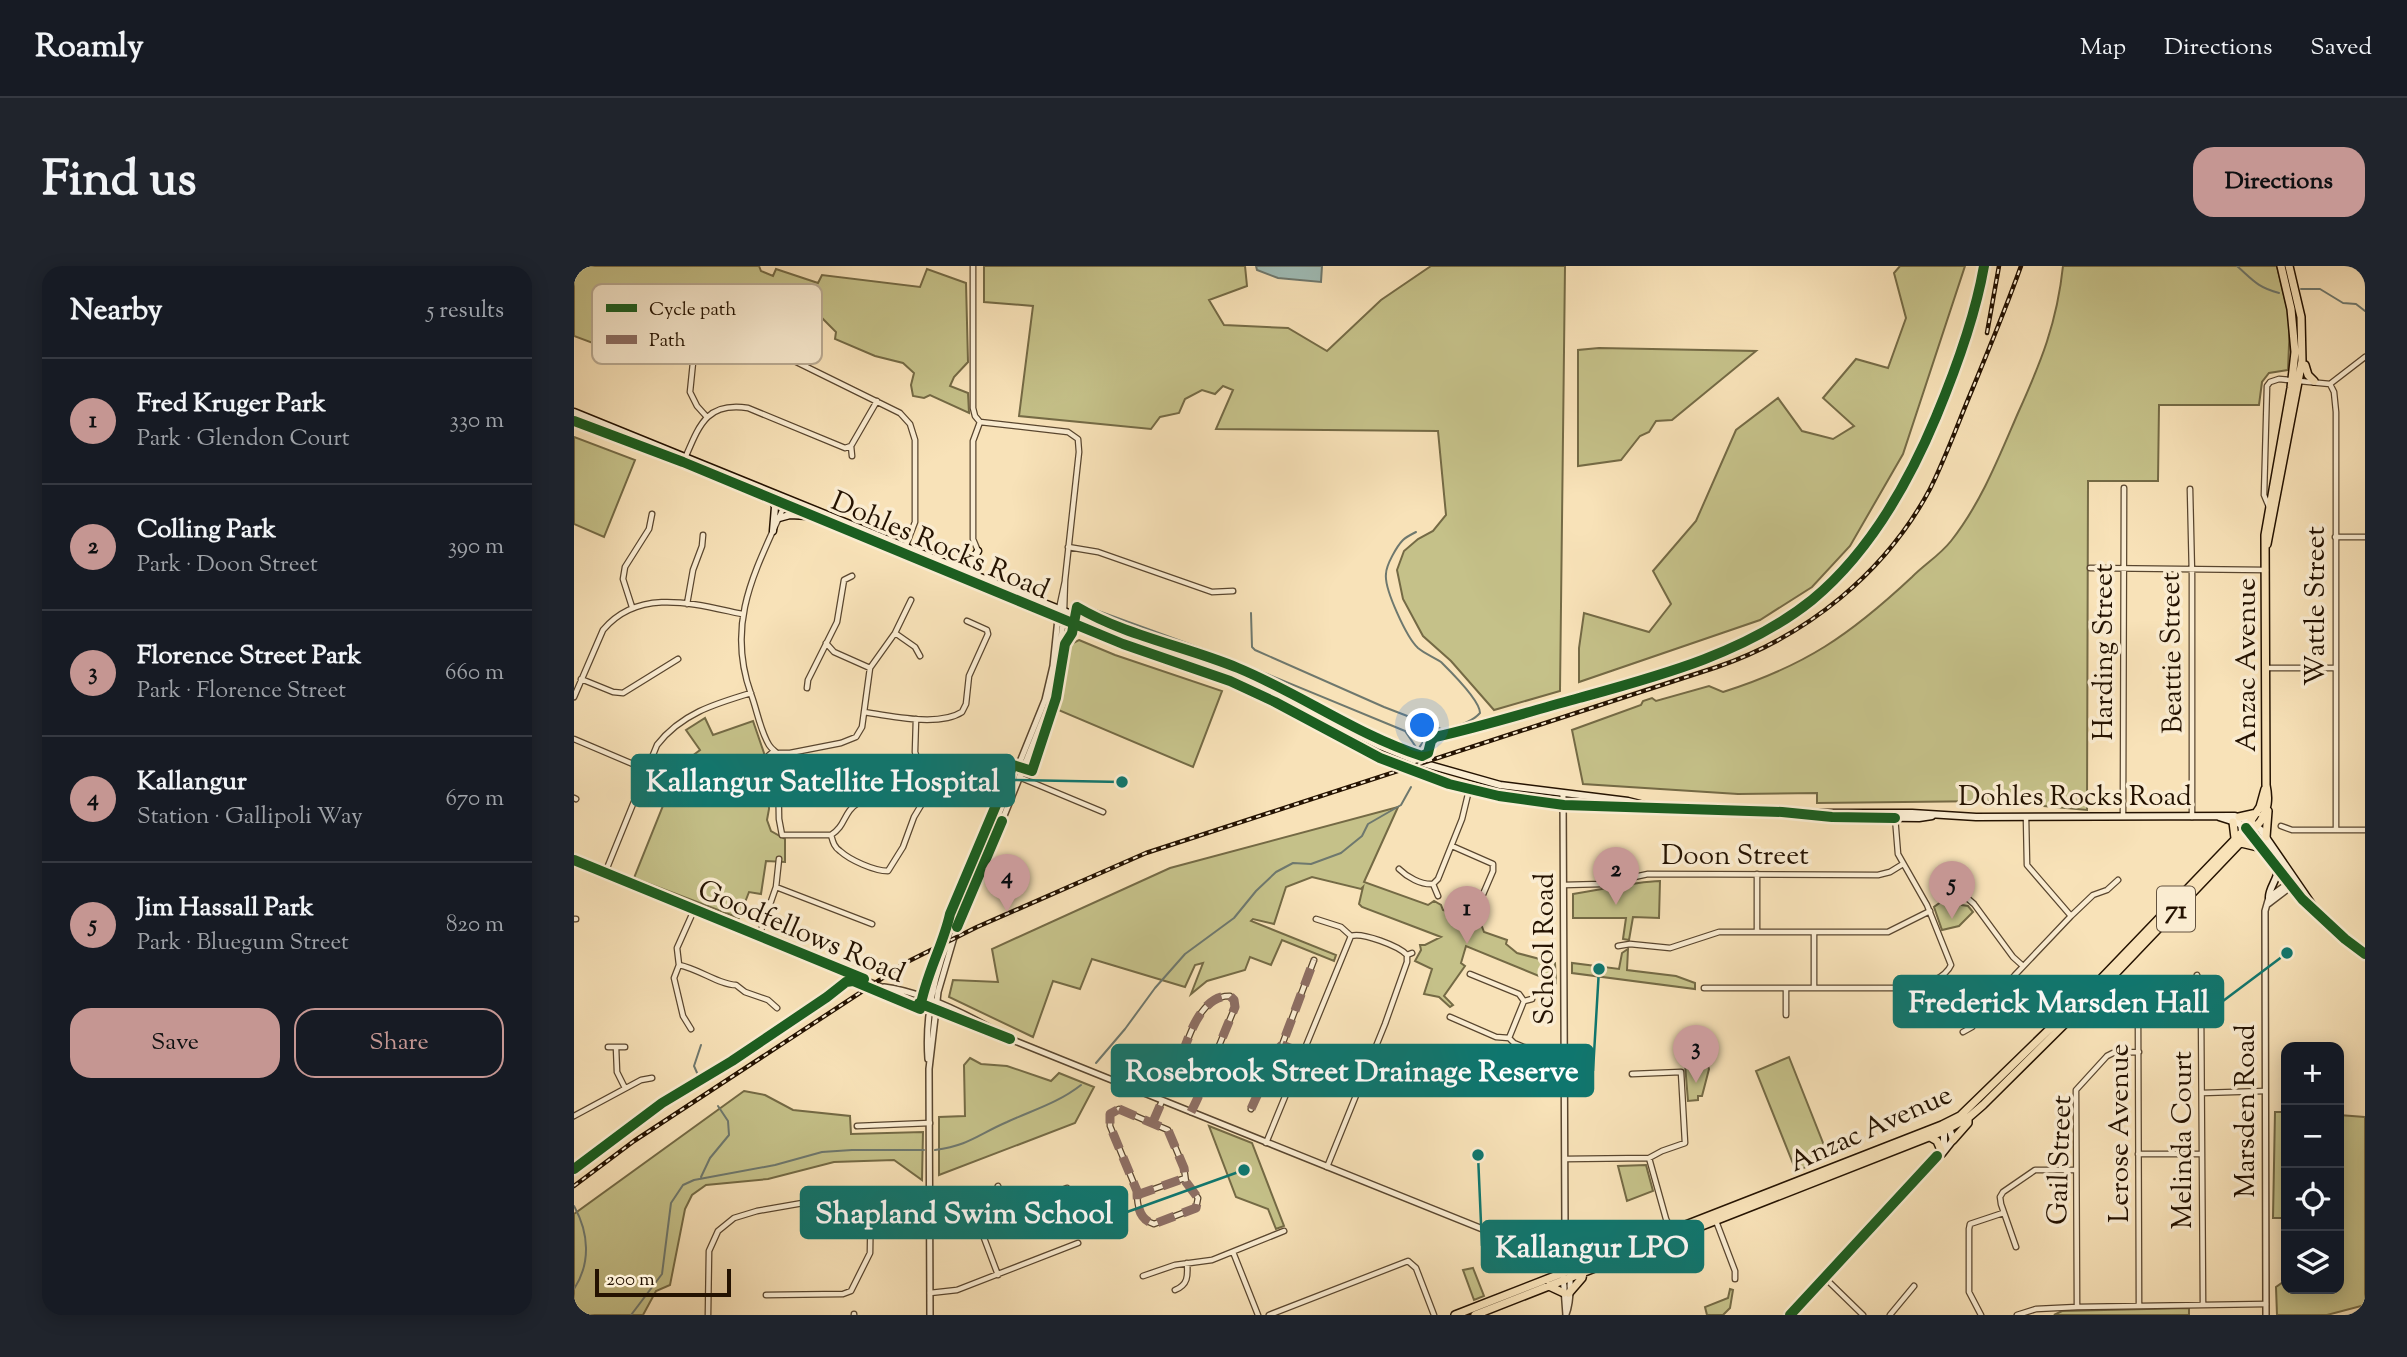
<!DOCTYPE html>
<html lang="en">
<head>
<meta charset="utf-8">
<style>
  body { margin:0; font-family:"Sorts Mill Goudy",serif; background:#20242c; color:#f1f3f6 }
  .controls { position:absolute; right:21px; bottom:21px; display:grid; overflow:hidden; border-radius:14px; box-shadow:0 4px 18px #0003 }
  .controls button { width:63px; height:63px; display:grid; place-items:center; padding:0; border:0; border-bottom:2px solid #363941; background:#171b24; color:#f1f3f6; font:35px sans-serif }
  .scale { position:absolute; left:21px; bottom:18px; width:136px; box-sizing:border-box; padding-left:7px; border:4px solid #241201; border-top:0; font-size:19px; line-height:24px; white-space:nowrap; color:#241201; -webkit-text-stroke:5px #faecd1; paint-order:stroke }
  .you { position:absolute; left:849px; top:460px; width:24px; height:24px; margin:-18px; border:5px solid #fff; border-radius:50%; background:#1a73e8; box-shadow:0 0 0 10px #1a73e833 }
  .badge { display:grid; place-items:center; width:46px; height:46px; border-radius:50%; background:#c59692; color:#111; font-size:23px; font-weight:700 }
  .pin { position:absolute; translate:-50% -58px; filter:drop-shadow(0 2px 4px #0008) }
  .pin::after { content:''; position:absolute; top:37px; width:24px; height:21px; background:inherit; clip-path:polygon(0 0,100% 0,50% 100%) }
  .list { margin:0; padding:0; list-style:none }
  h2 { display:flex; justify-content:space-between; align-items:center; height:91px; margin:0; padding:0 28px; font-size:30px }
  h2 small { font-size:23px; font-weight:400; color:#9ea1a6 }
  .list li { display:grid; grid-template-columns:46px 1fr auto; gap:21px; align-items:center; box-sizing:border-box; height:126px; padding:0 28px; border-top:2px solid #363941 }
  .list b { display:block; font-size:26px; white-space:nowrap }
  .list p { margin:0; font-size:23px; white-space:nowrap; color:#9ea1a6 }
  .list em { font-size:23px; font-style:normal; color:#9ea1a6 }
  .actions { display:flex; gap:14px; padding:21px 28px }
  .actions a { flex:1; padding:16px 0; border:2px solid #c59692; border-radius:21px; text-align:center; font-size:24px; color:#c59692 }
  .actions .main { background:#c59692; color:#111 }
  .icon { flex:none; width:38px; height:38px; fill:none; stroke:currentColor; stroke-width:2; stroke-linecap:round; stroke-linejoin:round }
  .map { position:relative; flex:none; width:1791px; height:1049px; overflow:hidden; border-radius:21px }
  header { display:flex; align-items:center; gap:42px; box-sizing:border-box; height:98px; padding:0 35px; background:#171b24; border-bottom:2px solid #363941 }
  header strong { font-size:33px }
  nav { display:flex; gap:38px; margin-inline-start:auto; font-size:24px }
  .intro { display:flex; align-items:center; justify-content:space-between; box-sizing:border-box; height:168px; padding:0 42px }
  h1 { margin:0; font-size:49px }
  .button { padding:18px 32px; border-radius:21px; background:#c59692; color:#111; font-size:24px; font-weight:700 }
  main { display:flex; gap:42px; padding:0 42px }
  aside { flex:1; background:#171b24; border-radius:21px; box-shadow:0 4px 18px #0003 }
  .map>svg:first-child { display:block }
</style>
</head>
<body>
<header>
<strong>Roamly</strong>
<nav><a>Map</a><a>Directions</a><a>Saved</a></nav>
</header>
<div class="intro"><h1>Find us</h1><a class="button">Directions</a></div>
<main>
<aside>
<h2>Nearby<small>5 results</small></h2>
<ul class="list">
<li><span class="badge">1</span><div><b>Fred Kruger Park</b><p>Park · Glendon Court</p></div><em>330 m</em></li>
<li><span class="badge">2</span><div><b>Colling Park</b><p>Park · Doon Street</p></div><em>390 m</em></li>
<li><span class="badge">3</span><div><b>Florence Street Park</b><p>Park · Florence Street</p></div><em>660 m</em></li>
<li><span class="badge">4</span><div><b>Kallangur</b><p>Station · Gallipoli Way</p></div><em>670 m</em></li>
<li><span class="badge">5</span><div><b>Jim Hassall Park</b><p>Park · Bluegum Street</p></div><em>820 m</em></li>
</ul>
<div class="actions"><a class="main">Save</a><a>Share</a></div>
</aside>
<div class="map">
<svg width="1791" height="1049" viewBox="0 0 1791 1049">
  <rect width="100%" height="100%" fill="#f8e2b8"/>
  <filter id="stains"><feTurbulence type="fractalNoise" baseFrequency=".00286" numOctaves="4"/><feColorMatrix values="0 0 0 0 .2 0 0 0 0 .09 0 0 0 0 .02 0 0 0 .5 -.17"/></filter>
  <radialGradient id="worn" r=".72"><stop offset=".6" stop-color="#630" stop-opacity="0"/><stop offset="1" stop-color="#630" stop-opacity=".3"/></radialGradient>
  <path fill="#c5c189" stroke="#746a45" stroke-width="2" d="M0 0H185L187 5 199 10 202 3 244 17 248 9 346 21 353 3 392 17 394 96 380 111 376 120 394 127 395 147 356 129 350 132 339 130 337 119 340 107 329 97 301 90 261 73 262 66 248 52 242 58 235 57 239 49 227 55 197 43 121 34V37L99 34 94 62H27L24 79 0 70Z
    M410 0H671L673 20 635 34 650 59 714 62 753 85 807 34 857 0H991L986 425 920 444 877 395 849 370 829 333 823 304 830 285 844 273 859 265 872 249 864 165 642 163 659 124 649 120 641 128 628 124 611 133 605 147 586 151 577 163 445 150 459 40 410 36Z
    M1326 0H1391L1329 188 1276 280 1238 321 1186 354 1005 416V382L1010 347 1075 366 1097 338 1079 305 1122 255 1162 164 1204 132 1228 165 1259 173 1280 160 1249 132 1282 93 1314 102 1332 52 1320 7Z
    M1489 0H1703L1716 54 1714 104 1695 107 1688 116 1685 139H1585L1584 215H1514L1513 544 1416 535 1243 537V527L1164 528 1009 518 998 464 1067 439 1069 435 1078 432 1082 435 1135 420 1149 426C1231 400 1276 369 1338 311 1351 298 1366 289 1377 275 1407 237 1425 191 1444 147 1467 96 1483 57 1489 0Z
    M1025 82 1182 85 1098 154 1082 155 1075 166 1066 170 1047 194 1004 200V84Z
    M0 171 61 194 30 271 0 258Z
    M505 374 541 389 648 425 619 501 482 443 489 414 493 380Z
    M131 452 139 469 179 455 190 487 189 497 194 507 195 543 193 554 197 565 211 573V596L192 595 187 628 175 626 165 652 60 612 105 500 126 484 112 464Z
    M824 541 790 616 854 639 860 635 867 639 869 644 886 650 895 661 900 662 907 658 910 666 933 674 932 678 943 687 981 697 982 717 892 680 887 697 891 700 870 730 879 739 876 741 865 731 850 728 858 703 841 695 847 684 846 679H851L867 671 788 641 785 638 789 621 787 623 738 611 712 621 700 658 679 653 677 655 762 689 760 695 708 674 697 699 676 691 671 704 633 715 617 728 629 697 621 699 611 721 518 693 506 723 479 715 459 771 375 731 379 714 424 716 418 683 596 602Z
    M1086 615 1085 652 1059 651 1055 674 1049 673 1052 652H999V628C1028 624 1057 616 1086 615Z
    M1384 629 1388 639 1394 640 1399 646 1385 660 1368 664 1360 641 1374 631Z
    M1054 683 1053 704 1102 710 1121 717V723L998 707V697L1045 703 1048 687Z
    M1131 791 1135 803 1128 830H1124V834L1114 835 1111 798Z
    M1215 791 1255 892 1222 905 1182 805Z
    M396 792 407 798 433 800 477 815 485 807 520 821 501 857 365 909V851L391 850 390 799Z
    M170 825 191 829 219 844 276 850 277 868 349 866 348 914 320 894 260 896 194 913 132 919 118 929 111 943 96 1019 82 1025 69 1049H0V948Z
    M1701 846H1712V952H1699Z
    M1765 849 1791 851V1039L1753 1049H1703L1702 1021 1712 1014V1023H1765Z
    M635 860 678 877 710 960 702 963 694 943 662 931Z
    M1072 899 1079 925 1053 935 1044 900Z
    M899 1002 910 1030 900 1034 889 1004Z
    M1156 1023 1159 1024 1156 1042 1149 1049H1133L1131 1041 1154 1032Z
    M1615 1042V1049H1480L1488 1045Z"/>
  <path fill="#9fbcb6" stroke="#6e786e" stroke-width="2" d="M682 0H748L747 16 704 12 683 4Z"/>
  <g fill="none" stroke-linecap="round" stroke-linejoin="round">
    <path stroke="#6e786e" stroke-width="2" d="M1663 0C1679 14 1683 21 1705 27
      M1727 23H1746L1769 37 1782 38 1791 45
      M842 266C838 268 832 271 829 274 823 280 812 299 812 308 810 323 833 372 844 382 851 388 860 391 867 396 877 406 906 434 906 447 889 466 856 458 844 484
      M516 342 659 394 831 465 844 484
      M677 347 678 381 681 384 810 441 867 463
      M522 797 551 763 581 722 611 688 660 652 682 625 702 606 719 597 737 598 767 587 788 570 794 558 827 539 837 521
      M124 809 120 800 127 779
      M361 884C396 879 403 869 433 856 459 844 484 837 507 819
      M127 911 136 892 155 869 154 855 144 840
      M0 940C15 967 17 997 0 1023
      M57 1049 88 1008 97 937 109 919 120 914 201 899 248 886 278 884H350"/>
    <defs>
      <path id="minor" d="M399 0V142L401 150 406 156
        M1756 118 1760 126 1762 146V563
        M1756 118 1791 91
        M132 150 123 140 116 126 122 67 186 78 326 147 336 158 341 174V256L331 282
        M406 156 494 166 504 173 505 186 491 314 490 345
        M277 180 278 190
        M112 190C126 157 134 136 174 142L271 182 277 180 303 135
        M1616 223 1618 309V551
        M1695 241 1690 229 1693 120 1696 116 1705 113 1756 118
        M1761 271H1791
        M494 281 524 286 638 326 659 325
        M404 285 399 273V175L406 156
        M1516 302 1692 304
        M113 338 119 304 128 280 129 269
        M58 341 49 313 51 301 75 263 78 248
        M485 343 491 315
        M321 367 341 381 346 390
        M252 377 260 386 296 402
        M1692 402H1761
        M7 413 39 426 49 427 104 393
        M233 422 234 414 263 356 270 314 278 310
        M0 431 29 364C65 321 120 338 168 348
        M290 446C316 450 365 461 388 446L392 438 395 410 414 368 413 364 393 355
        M0 473 73 504
        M200 485 193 491 194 496 199 498 205 496 206 490C202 485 198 484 195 479 186 464 183 444 177 428 151 355 182 304 211 238
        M205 487H216L267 477 282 471 288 461 296 402 321 367 337 334
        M204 497 205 553 208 569H257C272 560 269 546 284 537
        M445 511 529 546
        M0 532 2 533
        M1549 550 1550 222
        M1452 551 1453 599 1497 650
        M1707 560 1718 564H1791
        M257 569C259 576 260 581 266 585 276 594 300 605 314 605L329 581 340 551 352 531 350 513 341 486 342 453
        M878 580 919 598V605L904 640 903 653
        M825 603C833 611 847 619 859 618
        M31 607 83 479C107 448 140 438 177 427
        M990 619 1028 618 1074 608 1304 609 1316 606 1329 598
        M202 621 298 658
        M864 630 859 618 864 613 888 553 895 524
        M1392 631 1400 638 1439 691 1449 700
        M0 653H2
        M742 653 767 661 777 670
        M1183 666V608
        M1240 666V722
        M185 670 202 621 205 593
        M777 670C788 666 825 680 833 689L838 687
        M1044 680 1056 678 1096 682 1145 666H1314L1356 645
        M105 699C125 703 146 719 162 719L171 726 194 734 203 742
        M896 708 945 728 950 735
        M1623 709 1627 719V740L1629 1038
        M1538 710 1550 721 1564 741 1565 1039
        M1130 722H1337C1350 721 1372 711 1377 699L1353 639 1324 588 1321 551
        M1212 749V722
        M876 751 922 771 935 772 940 777 962 786 991 789
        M117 763 109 750 100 712 105 699 103 682 120 644
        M1389 766 1398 761 1441 709 1497 650 1519 629 1533 624 1544 614
        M935 772 950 735 958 733
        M708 779 729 787
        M34 781H42
        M51 781H42L43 806 51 822
        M1628 827 1691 825
        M545 843 594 864 610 902 612 916 624 932 622 942 580 958C565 954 563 939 563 925L536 860V848Z
        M677 843 704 783 708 779 740 694
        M617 846C621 838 625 830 628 821L661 741 660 734 656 730C622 729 611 784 601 810L604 816 627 825
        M0 850 67 814 78 812
        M579 856 588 835
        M283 860 356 857
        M692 877 777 670
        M1564 888H1627
        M1075 892 1092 953 1098 965
        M991 893 1075 892 1088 885 1111 877 1107 806 1058 808
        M753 901 811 758 833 696V689
        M424 920 434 945
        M563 929 611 912
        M235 936 241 968
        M1142 955 1161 1005V1013
        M1442 981 1427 938 1426 931 1429 926 1461 904H1501
        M659 986 684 1049
        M424 1009 407 964 409 956 493 922
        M569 1010 601 999 638 994 710 965
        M1251 1012 1289 1049
        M601 1024C614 1019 614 1010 613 997
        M356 1027 383 1024 504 977
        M192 1029 269 1028 277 1025 296 987 297 926
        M1503 1041 1502 824 1533 790 1539 787 1565 786
        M280 1048V1049
        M134 1049 135 985 144 965 160 952 183 945 286 927 356 926
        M695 1049 834 995 842 1002 860 1049
        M1316 1049 1340 1020
        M1407 1049 1395 1026V963L1396 958 1429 947
        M1443 1049 1462 1043 1503 1041 1692 1038"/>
      <path id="tertiary" d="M989 528 991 963 988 995 992 1049
        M0 594 426 770
        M1694 638 1719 619
        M382 654 471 434 479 400 485 343
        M310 721C351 726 400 752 436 773L988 995
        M354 793C351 750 359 712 375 673
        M991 963 994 969C994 991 1000 1029 992 1048
        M960 983H972L991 976
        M356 1049 355 803 364 726 383 661 415 587 475 438 482 406 490 351
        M1692 1049 1691 645 1695 631 1719 614"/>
      <path id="secondary" d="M0 146 544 367 654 405 806 480 845 496 926 519 1054 535 1070 539
        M0 155 109 196 549 378 656 415 701 436 806 492 875 518 925 530 990 539 1208 546 1258 551 1345 552 1358 550
        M198 233 201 241 199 265
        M205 252 216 249 235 250
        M387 303 395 298 404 285
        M1246 547H1338L1402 551 1661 550 1677 556 1687 564 1744 647
        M1645 551 1664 557 1677 566 1728 633 1771 673 1791 688
        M1695 631C1695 622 1703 614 1704 604
        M1368 888 1379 874 1374 858
        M1216 1049 1363 890 1370 877V862"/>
      <path id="trunk" d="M1731 99 1734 109 1740 115
        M1693 278 1728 95 1727 51 1715 0
        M1665 551 1683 547
        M1659 556 1661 572
        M1692 571 1694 545
        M1667 577 1688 582
        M1356 871 1363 875 1367 884
        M1379 874 1394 857V853
        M975 1020 990 1027
        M995 1027 1008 1012 1009 1007
        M881 1049 1368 859 1386 850 1524 716 1672 562 1686 541 1691 523
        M901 1049 1370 865 1394 852 1409 839 1539 710 1686 556C1694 543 1695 533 1692 519L1691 269 1717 122 1721 86 1717 43 1707 0"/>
    </defs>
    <use href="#minor" stroke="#59462f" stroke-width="7"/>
    <use href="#tertiary" stroke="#59462f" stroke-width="8"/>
    <use href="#secondary" stroke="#241201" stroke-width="9"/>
    <use href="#trunk" stroke="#241201" stroke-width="10"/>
    <use href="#minor" stroke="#faecd1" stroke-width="4.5"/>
    <use href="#tertiary" stroke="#faecd1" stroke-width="5"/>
    <use href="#secondary" stroke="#faecd1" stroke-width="6"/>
    <use href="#trunk" stroke="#f8e2b8" stroke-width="7"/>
    <defs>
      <path id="rail" d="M1413 67 1425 0
        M0 920 60 875 333 696 403 661 572 587 1143 401C1233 370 1311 307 1356 223 1372 191 1384 157 1398 124 1415 83 1432 42 1447 0"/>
    </defs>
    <use href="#rail" stroke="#241201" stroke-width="4.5"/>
    <use href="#rail" stroke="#faecd1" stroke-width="2" stroke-dasharray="5" stroke-linecap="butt"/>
    <path stroke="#8d6e63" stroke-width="9" stroke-dasharray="18 9" stroke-linecap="butt" d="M708 779 729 787
      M545 843 594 864 610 902 612 916 624 932 622 942 580 958C565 954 563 939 563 925L536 860V848Z
      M677 843 704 783 708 779 740 694
      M617 846C621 838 625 830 628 821L661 741 660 734 656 730C622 729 611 784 601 810L604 816 627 825
      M579 856 588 835
      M563 929 611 912"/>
    <defs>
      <path id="cycleway" d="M0 155 109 196 549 378 656 415 701 436 806 492 875 518 925 530 990 539 1208 546 1258 551 1321 552
        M1672 562 1728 633 1771 673 1791 688
        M0 594 290 713
        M383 661 428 555
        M345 737 436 773
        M0 903 88 837 158 795 253 731 272 716 279 715 346 743C351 710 369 680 376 648L439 499 458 505 482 432 491 378 498 367 503 341C552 370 611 380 664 402 727 428 783 469 848 490L854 487 857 475 861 471C910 460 957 445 1005 432 1085 410 1172 387 1238 334 1295 287 1334 218 1362 151 1382 103 1401 52 1410 0
        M1216 1049 1363 890"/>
    </defs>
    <use href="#cycleway" stroke="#faecd1" stroke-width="15"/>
    <use href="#cycleway" stroke="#1b5e20" stroke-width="10"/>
  </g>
  <g text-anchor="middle" stroke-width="7" stroke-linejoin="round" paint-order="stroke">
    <rect fill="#faecd1" stroke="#64533f" stroke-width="2" x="1583" y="620.5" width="38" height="45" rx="5"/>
    <g font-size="26" font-weight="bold" fill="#241201">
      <text x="1602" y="652">71</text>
    </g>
    <g font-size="28" fill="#241201" stroke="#faecd1">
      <text transform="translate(367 278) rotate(23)" y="10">Dohles Rocks Road</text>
      <text transform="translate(1740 340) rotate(-90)" y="10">Wattle Street</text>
      <text transform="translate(1528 386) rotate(-90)" y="10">Harding Street</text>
      <text transform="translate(1596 387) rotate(-91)" y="10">Beattie Street</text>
      <text transform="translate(1671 399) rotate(-90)" y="10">Anzac Avenue</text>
      <text x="1501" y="539">Dohles Rocks Road</text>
      <text x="1161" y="598">Doon Street</text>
      <text transform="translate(228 664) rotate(23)" y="10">Goodfellows Road</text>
      <text transform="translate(969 683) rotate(-90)" y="10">School Road</text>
      <text transform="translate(1670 845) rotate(-90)" y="10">Marsden Road</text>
      <text transform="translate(1296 861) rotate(-24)" y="10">Anzac Avenue</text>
      <text transform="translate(1544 867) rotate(-90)" y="10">Lerose Avenue</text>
      <text transform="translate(1607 874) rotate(-90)" y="10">Melinda Court</text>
      <text transform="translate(1484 894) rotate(-88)" y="10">Gail Street</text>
    </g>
  </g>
  <rect x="18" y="18" width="230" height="80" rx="10" fill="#faecd1" stroke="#baab93" stroke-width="2"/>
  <rect x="32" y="38" width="31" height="8" fill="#1b5e20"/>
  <rect x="32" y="69" width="31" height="9" fill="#8d6e63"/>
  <g font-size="19" fill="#241201">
    <text x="75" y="49">Cycle path</text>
    <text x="75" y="80">Path</text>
  </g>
  <path fill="none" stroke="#0f766e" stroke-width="2.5" d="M548 516L440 514M1713 687L1649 735M1025 703L1019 805M670 904L553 946M904 889L908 980"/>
  <g fill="#0f766e" stroke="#faecd1" stroke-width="2.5">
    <circle cx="548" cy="516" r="7"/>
    <circle cx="1713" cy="687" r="7"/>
    <circle cx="1025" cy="703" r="7"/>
    <circle cx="670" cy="904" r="7"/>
    <circle cx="904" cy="889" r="7"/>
  </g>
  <g fill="#0f766e" stroke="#0f766e" stroke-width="2.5">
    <rect x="58" y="489" width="382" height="51" rx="7"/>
    <rect x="1320" y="710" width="329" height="51" rx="7"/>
    <rect x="538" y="779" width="481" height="51" rx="7"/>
    <rect x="227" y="921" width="326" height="51" rx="7"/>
    <rect x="908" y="955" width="221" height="51" rx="7"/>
  </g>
  <g font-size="30" text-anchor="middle" font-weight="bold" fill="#fff">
    <text x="249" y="525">Kallangur Satellite Hospital</text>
    <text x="1485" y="746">Frederick Marsden Hall</text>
    <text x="778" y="815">Rosebrook Street Drainage Reserve</text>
    <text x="390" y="957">Shapland Swim School</text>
    <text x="1018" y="991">Kallangur LPO</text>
  </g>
  <rect width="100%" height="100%" filter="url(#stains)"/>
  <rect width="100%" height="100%" fill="url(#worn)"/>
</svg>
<div class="controls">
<button>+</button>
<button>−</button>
<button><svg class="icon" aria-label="locate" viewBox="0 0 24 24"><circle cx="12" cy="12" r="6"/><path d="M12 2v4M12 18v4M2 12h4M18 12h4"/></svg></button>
<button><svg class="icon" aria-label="layers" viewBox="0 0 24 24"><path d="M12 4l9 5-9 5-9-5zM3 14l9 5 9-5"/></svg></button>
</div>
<div class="scale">200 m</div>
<div class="you"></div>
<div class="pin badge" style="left:893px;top:678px">1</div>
<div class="pin badge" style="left:1042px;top:639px">2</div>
<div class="pin badge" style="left:1122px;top:817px">3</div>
<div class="pin badge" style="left:433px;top:646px">4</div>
<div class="pin badge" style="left:1378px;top:653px">5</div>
</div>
</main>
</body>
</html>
